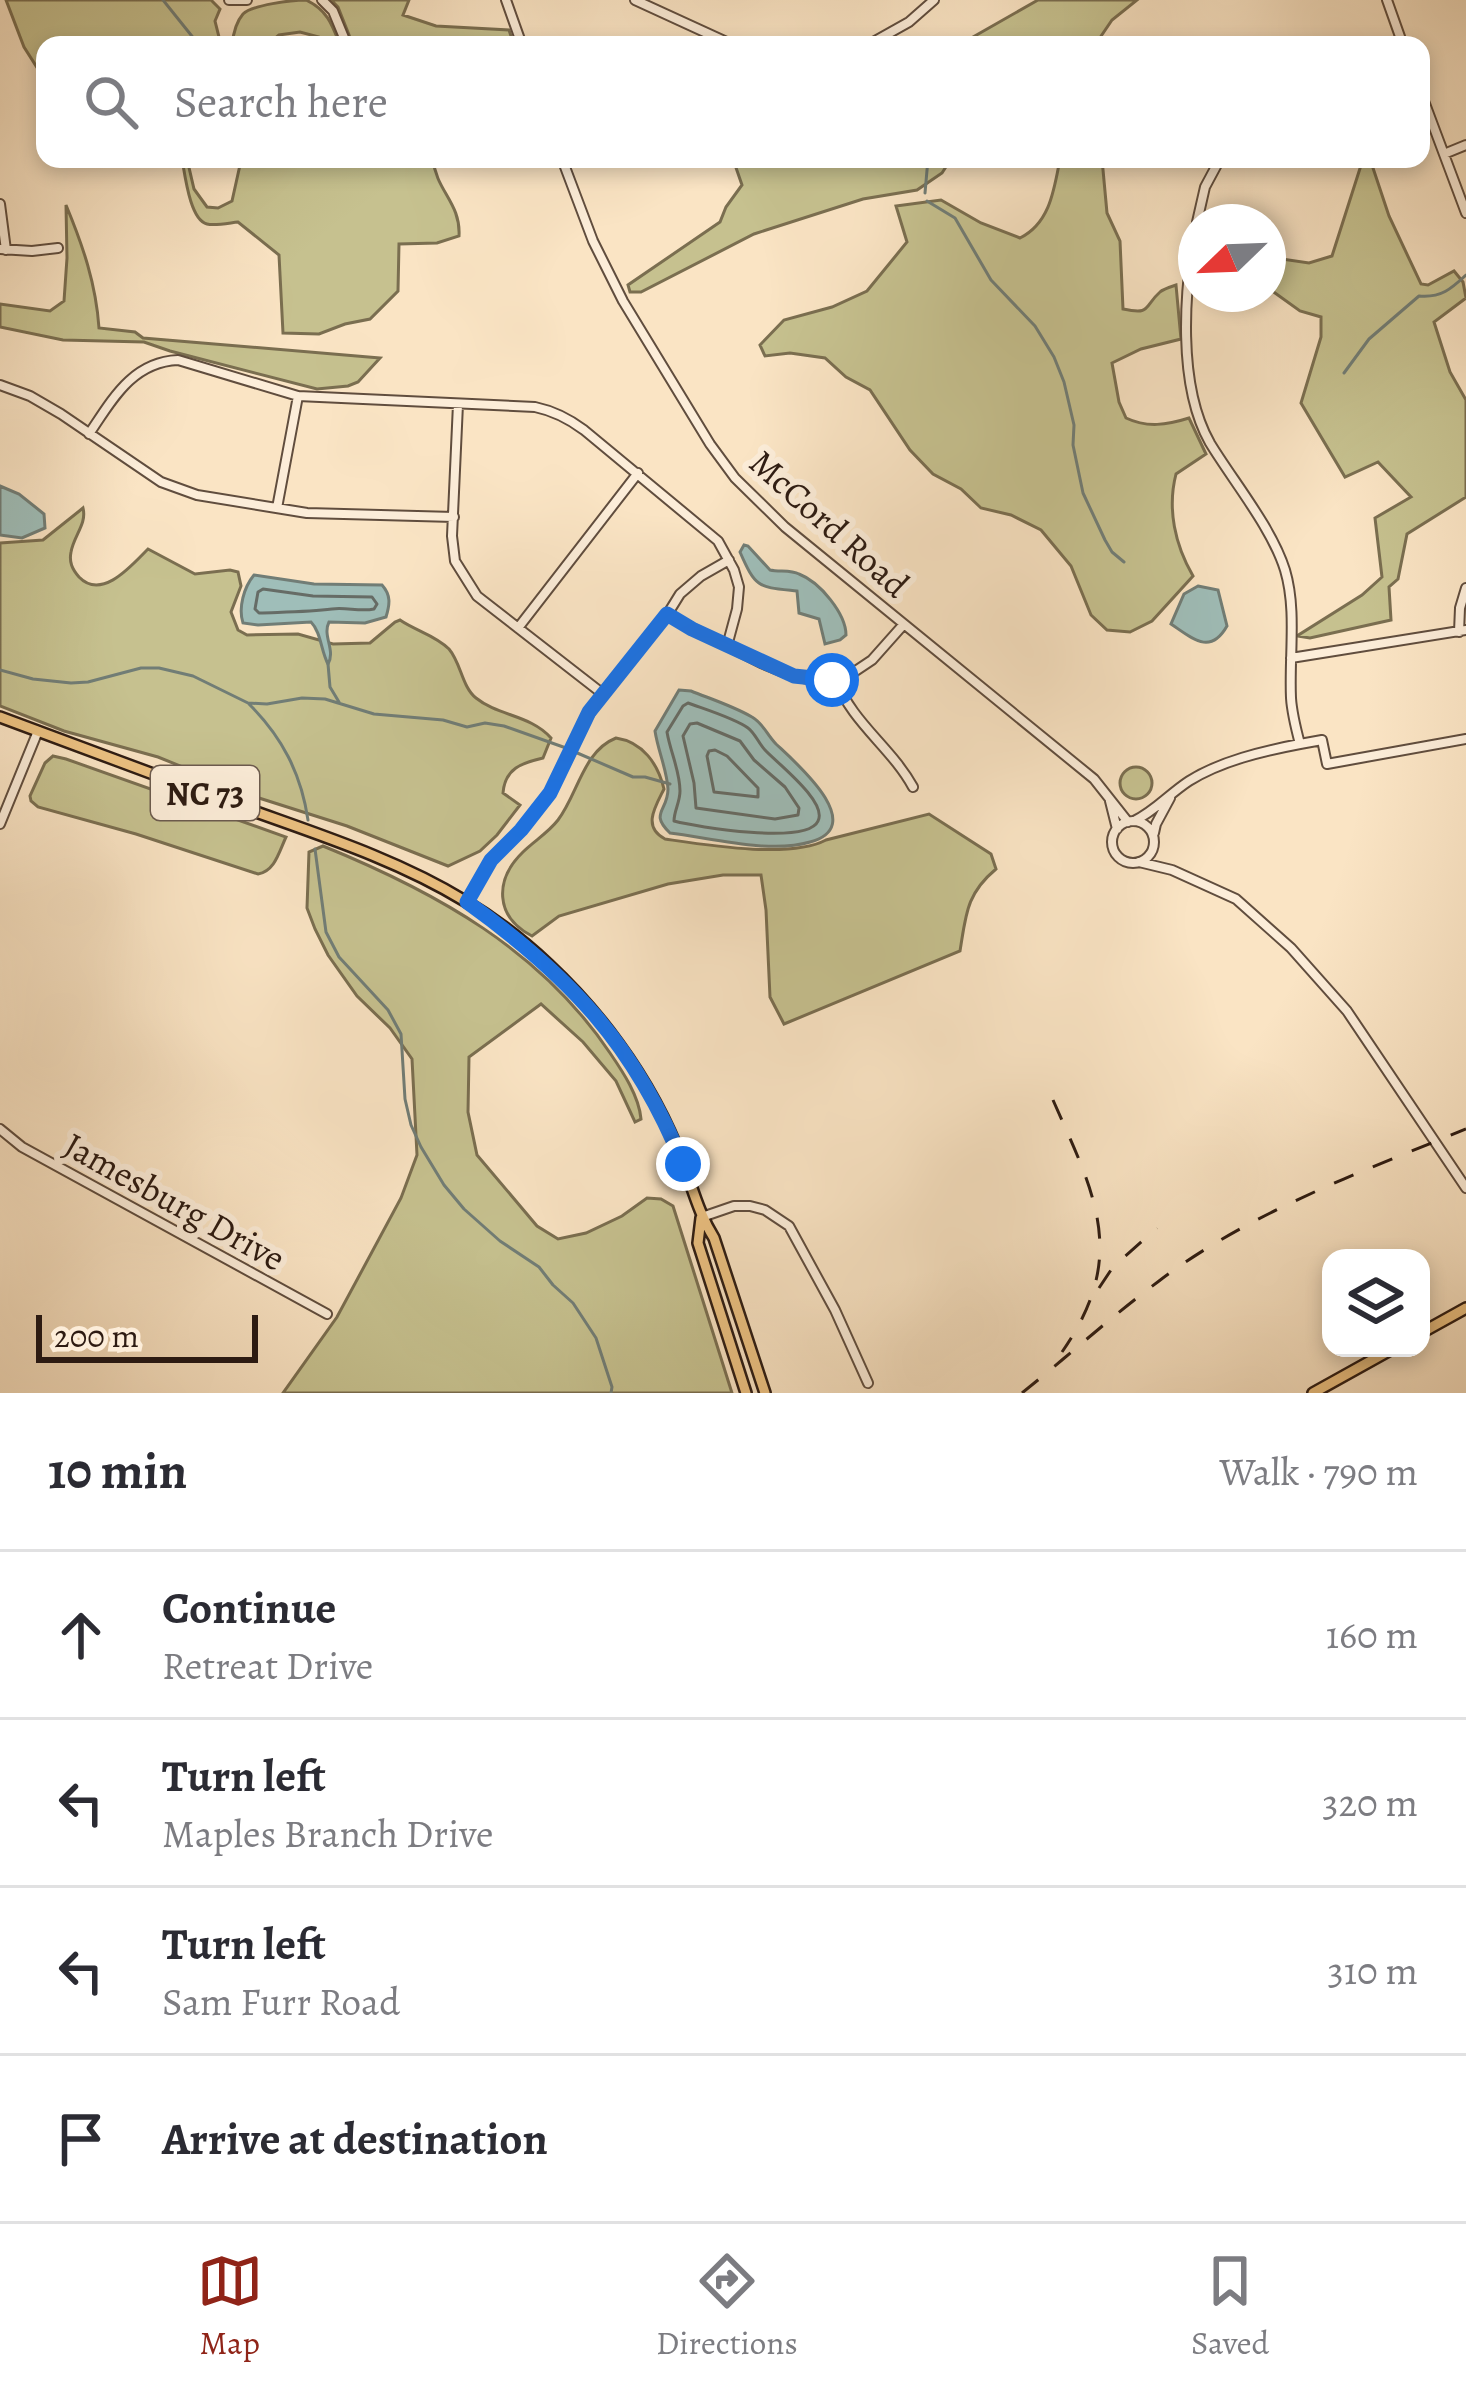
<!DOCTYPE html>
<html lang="en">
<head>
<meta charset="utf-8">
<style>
  body { margin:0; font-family:Alegreya,serif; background:#f2f2f3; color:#2b2b33 }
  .controls { position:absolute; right:36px; bottom:36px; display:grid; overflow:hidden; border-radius:24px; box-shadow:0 6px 18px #0003 }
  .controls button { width:108px; height:108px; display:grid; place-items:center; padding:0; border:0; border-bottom:3px solid #e1e1e2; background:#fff; color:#2b2b33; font:60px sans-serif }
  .compass { position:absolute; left:1178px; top:204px; width:108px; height:108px; border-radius:50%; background:#fff; box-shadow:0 6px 18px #0003; rotate:247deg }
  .scale { position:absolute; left:36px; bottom:30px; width:222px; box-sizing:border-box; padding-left:12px; border:6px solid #2d1b12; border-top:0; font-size:33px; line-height:42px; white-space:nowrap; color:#2d1b12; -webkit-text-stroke:9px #fcedd9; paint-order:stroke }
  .stop { position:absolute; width:36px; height:36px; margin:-27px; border:9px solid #1a73e8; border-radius:50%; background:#fff }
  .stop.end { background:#1a73e8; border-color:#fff; box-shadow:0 3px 12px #0008 }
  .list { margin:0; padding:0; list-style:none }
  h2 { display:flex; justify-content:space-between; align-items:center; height:156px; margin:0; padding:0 48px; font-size:51px }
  h2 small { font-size:39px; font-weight:400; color:#7c7c81 }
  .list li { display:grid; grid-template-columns:78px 1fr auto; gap:36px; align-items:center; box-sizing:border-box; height:168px; padding:0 48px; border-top:3px solid #e1e1e2 }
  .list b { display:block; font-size:45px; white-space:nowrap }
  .list p { margin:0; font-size:39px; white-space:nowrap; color:#7c7c81 }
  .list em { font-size:39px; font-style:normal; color:#7c7c81 }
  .icon { flex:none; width:66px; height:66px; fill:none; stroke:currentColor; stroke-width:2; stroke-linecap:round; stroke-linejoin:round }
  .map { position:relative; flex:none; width:1466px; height:1393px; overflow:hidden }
  .search { position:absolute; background:#fff; box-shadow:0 6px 18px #0003; left:36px; right:36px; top:36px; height:132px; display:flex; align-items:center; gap:30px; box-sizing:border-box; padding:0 42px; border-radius:24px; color:#7c7c81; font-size:45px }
  .sheet { height:828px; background:#fff }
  nav { display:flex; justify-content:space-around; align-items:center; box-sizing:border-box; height:168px; border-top:3px solid #e1e1e2; background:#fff; font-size:33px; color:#7c7c81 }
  nav a { display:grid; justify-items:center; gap:6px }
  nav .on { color:#8f2418 }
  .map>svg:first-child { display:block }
</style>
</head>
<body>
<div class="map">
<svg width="1466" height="1393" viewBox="0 0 1466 1393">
  <rect width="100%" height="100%" fill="#fae4c4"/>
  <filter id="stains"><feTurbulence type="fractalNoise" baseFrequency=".00167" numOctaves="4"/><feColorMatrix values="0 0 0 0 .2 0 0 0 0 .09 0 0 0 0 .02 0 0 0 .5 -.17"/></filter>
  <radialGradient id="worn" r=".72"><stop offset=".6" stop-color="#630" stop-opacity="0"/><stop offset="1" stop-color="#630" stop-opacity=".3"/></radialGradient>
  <path fill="#c6c18f" stroke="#7a6e50" stroke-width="3" d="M6 0H211L220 9 215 21 221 45H45V80L24 47Z
    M306 0C327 10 332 24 340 45H325L319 37 300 32 279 35 267 45H232C233 36 236 22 243 14 252 5 292 0 306 0Z
    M331 0H409L403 15 436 26 509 30 514 45H353L338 7Z
    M1038 0H1137L1112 20 1095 45H959Z
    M182 159H187L194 189 207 207 218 208 232 201 240 165 239 159H433C436 191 461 203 459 236L437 243 399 244 398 291 370 319 345 324 319 334 283 333 279 255 238 222C229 223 215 226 207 224 190 220 185 175 182 159Z
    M733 159H951L942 173 917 190 863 199 754 234 641 292H630L628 285 720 222 726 207 742 185Z
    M1060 159H1102L1107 213 1120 241 1123 309C1152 315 1143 307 1160 292 1162 290 1173 286 1176 285L1181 339 1141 349 1112 363 1119 402 1126 418C1147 428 1167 425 1189 418L1206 454 1176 474C1167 509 1175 545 1193 576L1152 621 1130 632 1107 630 1091 615 1071 566 1041 530 1011 515 981 508 961 489 933 474 910 450 870 390 846 377 825 358 790 353 765 356 760 345 784 320 832 307 867 291 907 242 896 206 941 200 981 223 1020 238C1050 223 1054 190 1060 159Z
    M1363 159H1370L1389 216 1421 284 1428 285 1454 271 1463 282 1466 298 1434 322 1450 372 1466 400V497L1407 534 1398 579 1389 587 1391 620 1310 638 1297 636 1362 595 1382 577 1375 518 1411 497 1378 462 1345 477 1301 403 1321 337V317L1300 311 1268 288V257L1309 263 1332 256Z
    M66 205C83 246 96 284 99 328L135 332 143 338 380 358 358 382 348 386 317 389 170 351 144 342 63 340 0 327V304L50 311 64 301 67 258Z
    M83 508C87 524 74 535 71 552 69 562 72 569 79 577 102 601 132 565 148 549L195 574 230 570 238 572 241 586 231 612 238 630 247 635 298 634 333 644 370 643 395 622 400 620C416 631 435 635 449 649 461 663 462 687 476 698 498 716 531 715 551 738L543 758C522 763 505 768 503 793L520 805 497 835 480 851 448 866 347 826 259 798 158 757 64 731 0 706V543L43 540Z
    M616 738C643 742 658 764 664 789 655 807 642 827 665 839 706 845 790 859 826 840L929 814 991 854 996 869C966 894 966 915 960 951L784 1024 770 997 766 910 761 875H723L668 884 559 916 532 936C495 917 494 880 523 852 534 841 548 833 558 820 578 794 583 751 616 738Z
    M53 756 66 759 286 837C279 852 275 871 258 874L136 834 38 807 31 801 30 796 45 763Z
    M1120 783a16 16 0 1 1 32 0a16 16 0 1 1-32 0Z
    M323 846C436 892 541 950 610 1053 623 1072 639 1096 641 1119L635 1122 616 1081 583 1042 541 1004 469 1057 468 1112 477 1155 537 1226 558 1239 586 1233 622 1216 647 1198 661 1199 673 1206 732 1393H283L337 1317 401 1198 417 1155 412 1059 390 1028 357 996 328 955 315 929 307 908 309 852Z"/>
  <path fill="#9fbeb9" stroke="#717d76" stroke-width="3" d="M0 486 19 494 44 514 45 528 22 538 0 535Z
    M744 545 748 546 770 570C779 572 791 570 799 574 820 582 846 614 846 635L840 640 825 644 819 619 799 613 797 591C759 587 756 589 740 552Z
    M254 575 314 584 382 585C391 595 390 604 386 617L365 623 329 622C322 636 336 650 328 664 321 651 321 632 311 622L258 625 243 623C238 608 244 587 254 575Z
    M1198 586 1218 590 1227 626C1210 656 1192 638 1171 624L1184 594Z
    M679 690 691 691C711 699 733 706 752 717 763 723 767 735 776 744 795 762 870 826 810 842 770 854 711 838 670 833 649 813 668 811 668 789 667 770 658 751 655 731Z"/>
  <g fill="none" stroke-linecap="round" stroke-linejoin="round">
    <path stroke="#666c66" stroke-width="3" d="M263 589 313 596 372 597 377 604 374 609C360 612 346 607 332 609 309 612 284 612 259 613L255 609 258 592Z
      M688 703C704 709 734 718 748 728 755 733 759 744 765 750 777 763 828 802 818 821 807 845 697 827 674 821 674 811 680 802 680 791 680 771 670 751 667 732L683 706Z
      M697 723 740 741 754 760 785 787 799 808 798 815 775 819 696 808 694 783 683 736 690 724Z
      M715 750 727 756 758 788V797L714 792 707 756 709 751Z"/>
    <path stroke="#717d76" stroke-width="3" d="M163 0 199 45
      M925 193 928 159
      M927 201 955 218 991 280 1035 326 1054 357 1064 382 1074 425 1073 445 1083 493 1105 540 1112 552 1124 562
      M1344 373 1369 339 1419 296C1441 298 1451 289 1466 275
      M328 664 330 687 339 702
      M0 670 33 679 71 683 88 682 141 668H159L193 676 248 703 267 704 302 698 325 699 374 714 443 720 467 727 485 723 504 726 566 748
      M249 704C282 737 301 773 308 820
      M575 752 633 777H645L670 784
      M315 849 326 932 339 957 388 1010 401 1034 405 1099 411 1125 421 1147 444 1185 464 1209 500 1241 539 1267 553 1285 573 1303 596 1338 612 1387 611 1393"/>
    <defs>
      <path id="minor" d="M229 0H247
        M322 0 333 11 347 45
        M506 0 522 45
        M635 0 733 45
        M1387 0 1403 45
        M868 45 909 22 934 0
        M1421 93 1466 213
        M1444 154 1466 145
        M562 159 593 241 623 301 710 444 735 478 785 527 1094 779 1128 822
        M0 204 6 250
        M1197 222 1205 187 1220 159
        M0 249 32 251 58 248
        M0 385 30 396 61 414 161 482 197 495 307 513 454 517
        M458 404 452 536 455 561 477 596 603 694
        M89 434C112 400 132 362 178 360L298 396 535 407C554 411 568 418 584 430L718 541 734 570 739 587 737 609 727 646
        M277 508 298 396
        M667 615 761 663 793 676 814 680H832L851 674 872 660 904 624
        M518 628 638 473
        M1459 632 1460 608 1466 588
        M1291 658 1466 630
        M836 679C851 722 891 747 913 787
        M1300 744 1322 740 1327 764 1466 739
        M1110 801 1117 829
        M1134 821C1155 811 1169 794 1189 781 1221 761 1263 751 1300 744 1296 729 1292 714 1291 698 1289 656 1297 610 1285 570 1272 528 1233 481 1210 443 1177 385 1184 290 1196 226
        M1112 842a21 21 0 1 1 42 0a21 21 0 1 1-42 0Z
        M0 824 38 731
        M1154 833 1156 824 1170 798
        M1139 862 1172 870 1236 899 1291 948 1347 1011 1466 1188
        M467 902 491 860 521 830 550 793 584 722 599 699 667 615 680 594 701 576 729 560
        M0 1129 22 1147 327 1314
        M702 1217 734 1206H750L765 1210 789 1226 835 1310 868 1383"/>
      <path id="major" d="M0 717C77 746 154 774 231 803 310 832 393 857 465 901 524 936 578 988 618 1043 645 1080 667 1120 683 1163 693 1189 699 1214 714 1238L765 1393
        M701 1218 698 1243 746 1393
        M1421 1333 1466 1308
        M1313 1393 1394 1348"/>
    </defs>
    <use href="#minor" stroke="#604d3e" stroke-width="12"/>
    <use href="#major" stroke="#2d1b12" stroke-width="14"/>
    <use href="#minor" stroke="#fcedd9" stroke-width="8"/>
    <use href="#major" stroke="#edc282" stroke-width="9"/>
    <path stroke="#2d1b12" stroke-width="3" stroke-dasharray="21 21" stroke-linecap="butt" d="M1053 1100C1095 1195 1129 1256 1062 1352
      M1099 1288 1113 1267 1157 1228
      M1022 1393C1068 1356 1112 1316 1159 1281 1250 1212 1361 1172 1466 1129"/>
  </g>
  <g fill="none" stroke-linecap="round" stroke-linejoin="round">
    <path stroke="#1a73e8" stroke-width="15" d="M683 1164C635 1045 570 976 467 902L491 860 521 830 550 793 589 712 667 614 692 629 794 676 832 680"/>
  </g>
  <g text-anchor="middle" stroke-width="12" stroke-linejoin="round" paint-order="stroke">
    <rect fill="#fcedd9" stroke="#6b5a4e" stroke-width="3" x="151" y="766" width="108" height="54" rx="9"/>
    <g font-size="33" font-weight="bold" fill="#2d1b12">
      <text x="205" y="805">NC 73</text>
    </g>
    <g font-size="36" fill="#2d1b12" stroke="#fcedd9">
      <text transform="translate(830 523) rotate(42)" y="13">McCord Road</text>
      <text transform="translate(175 1201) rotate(29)" y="13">Jamesburg Drive</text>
    </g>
  </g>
  <rect width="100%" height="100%" filter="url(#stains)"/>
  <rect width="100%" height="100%" fill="url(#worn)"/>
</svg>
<div class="controls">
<button><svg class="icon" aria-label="layers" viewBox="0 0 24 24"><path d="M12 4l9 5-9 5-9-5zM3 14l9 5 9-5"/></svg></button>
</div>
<svg class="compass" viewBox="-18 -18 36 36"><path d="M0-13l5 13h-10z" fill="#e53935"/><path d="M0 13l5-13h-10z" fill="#7c7c81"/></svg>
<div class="scale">200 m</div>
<div class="stop" style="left:832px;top:680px"></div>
<div class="stop end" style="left:683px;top:1164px"></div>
<div class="search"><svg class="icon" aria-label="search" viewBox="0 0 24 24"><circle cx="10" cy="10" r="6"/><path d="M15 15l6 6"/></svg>Search here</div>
</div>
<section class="sheet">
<h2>10 min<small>Walk · 790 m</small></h2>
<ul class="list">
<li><svg class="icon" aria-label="ahead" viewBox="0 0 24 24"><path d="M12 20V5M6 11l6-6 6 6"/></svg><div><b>Continue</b><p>Retreat Drive</p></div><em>160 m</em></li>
<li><svg class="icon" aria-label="left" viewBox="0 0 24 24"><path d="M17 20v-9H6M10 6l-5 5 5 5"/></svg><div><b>Turn left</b><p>Maples Branch Drive</p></div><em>320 m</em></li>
<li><svg class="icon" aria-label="left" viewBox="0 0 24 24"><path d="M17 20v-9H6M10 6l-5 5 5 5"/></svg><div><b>Turn left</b><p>Sam Furr Road</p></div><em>310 m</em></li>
<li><svg class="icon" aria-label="arrive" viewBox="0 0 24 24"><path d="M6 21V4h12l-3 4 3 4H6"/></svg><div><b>Arrive at destination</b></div></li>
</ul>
</section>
<nav>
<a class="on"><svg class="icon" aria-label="map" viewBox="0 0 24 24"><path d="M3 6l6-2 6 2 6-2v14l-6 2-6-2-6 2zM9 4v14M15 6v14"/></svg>Map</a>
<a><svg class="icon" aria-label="directions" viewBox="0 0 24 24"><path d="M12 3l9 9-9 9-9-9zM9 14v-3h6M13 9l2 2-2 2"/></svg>Directions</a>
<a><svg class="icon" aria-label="saved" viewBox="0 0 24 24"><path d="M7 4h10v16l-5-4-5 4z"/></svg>Saved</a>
</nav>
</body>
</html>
